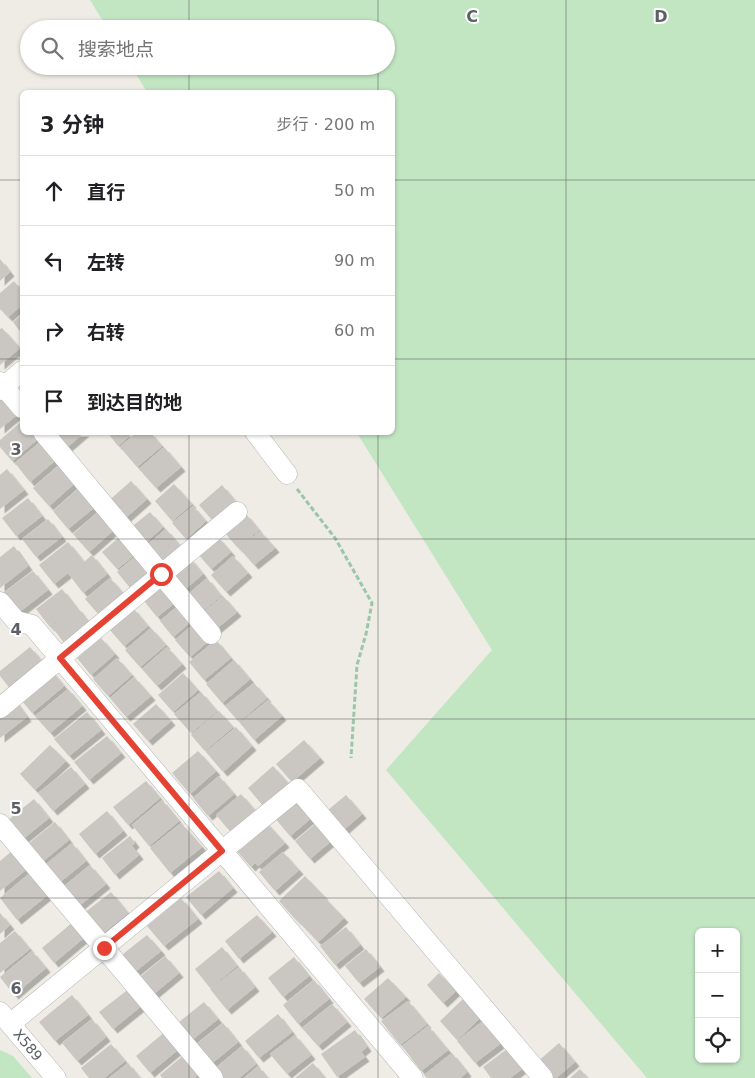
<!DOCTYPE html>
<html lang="zh">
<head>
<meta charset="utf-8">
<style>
  body { margin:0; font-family:"DejaVu Sans","Noto Sans SC",sans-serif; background:#f6f6f6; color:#202124 }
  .controls { position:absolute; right:15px; bottom:15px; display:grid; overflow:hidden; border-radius:8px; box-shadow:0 1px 4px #0004 }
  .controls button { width:45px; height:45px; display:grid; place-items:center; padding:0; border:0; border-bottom:1px solid #e0e0e0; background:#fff; color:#202124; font:25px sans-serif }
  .stop { position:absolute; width:15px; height:15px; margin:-11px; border:4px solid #e54234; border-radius:50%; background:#fff }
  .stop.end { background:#e54234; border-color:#fff; box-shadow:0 1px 5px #0008 }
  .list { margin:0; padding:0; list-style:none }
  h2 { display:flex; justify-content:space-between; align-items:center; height:65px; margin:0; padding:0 20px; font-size:21px }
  h2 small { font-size:16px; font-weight:400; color:#757577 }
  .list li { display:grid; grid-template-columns:32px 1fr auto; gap:15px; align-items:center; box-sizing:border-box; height:70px; padding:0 20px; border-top:1px solid #e0e0e0 }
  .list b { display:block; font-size:19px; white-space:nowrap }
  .list em { font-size:16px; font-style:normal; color:#757577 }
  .icon { flex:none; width:28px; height:28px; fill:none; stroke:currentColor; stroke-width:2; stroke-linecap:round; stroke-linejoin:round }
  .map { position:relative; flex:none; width:755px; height:1078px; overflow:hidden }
  .search { position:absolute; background:#fff; box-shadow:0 1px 4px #0004; left:20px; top:20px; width:375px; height:55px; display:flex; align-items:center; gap:12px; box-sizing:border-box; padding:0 18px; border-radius:28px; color:#757577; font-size:19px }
  .panel { position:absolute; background:#fff; box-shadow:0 1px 4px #0004; left:20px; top:90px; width:375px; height:345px; border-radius:8px }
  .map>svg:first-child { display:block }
</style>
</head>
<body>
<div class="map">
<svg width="755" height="1078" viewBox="0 0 755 1078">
  <defs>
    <filter id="shadow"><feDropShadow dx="4.5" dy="4.5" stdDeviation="0" flood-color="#0004"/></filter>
  </defs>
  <rect width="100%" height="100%" fill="#eeece5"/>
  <path fill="#c2e5c2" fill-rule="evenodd" d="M90 0H755V1078H647L386 770 492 650 357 433 392 432V92H147L131 66H386V29H108ZM699 932H736V1059H699Z
    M0 1050 13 1056 32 1078H0Z"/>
  <path fill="#cac7c2" filter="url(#shadow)" d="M0 259 10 272 0 281Z
    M14 281 22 291V305L8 317 0 309V293Z
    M22 314V334L13 322Z
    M2 328 20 348 0 365V329Z
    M0 398 19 413 0 429Z
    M22 421V432H33L38 439 12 461 0 447V440Z
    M47 432H85L63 451Z
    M107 432H134L118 446Z
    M137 432H150L162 446 137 467 120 447Z
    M41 441 57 459 30 482 15 463Z
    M164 447 181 467 156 488 139 469Z
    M59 465 75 483 49 506 33 488Z
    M7 469 24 490 0 509V475Z
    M131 481 147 499 121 522 105 504Z
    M174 484 192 504 172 521 155 501Z
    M222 485 236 502 213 521 199 505Z
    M79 488 95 507 68 529 53 511Z
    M28 498 42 516 16 536 2 518Z
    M193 506 206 521 186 539 172 523Z
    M99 511 115 529 89 552 73 534Z
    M150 512 163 527 143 545 129 529Z
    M246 514 259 530 238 548 224 532Z
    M48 519 62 537 36 557 22 539Z
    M166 529 183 549 161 569 143 548Z
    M260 531 275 548 254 565 239 548Z
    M122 535 137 553 117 569 102 552Z
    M218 537 231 552 211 569 198 554Z
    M68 542 84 562 92 555 107 574 83 593 68 573 54 584 39 565Z
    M14 546 28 566 0 588V557Z
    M138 554 153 571 131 589 117 572Z
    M233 556 248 573 226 592 211 575Z
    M190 558 203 574 182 592 169 576Z
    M33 571 48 590 18 613 3 593Z
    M110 578 126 596 101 617 85 599Z
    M207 578 221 596 200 613 186 596Z
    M163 585 177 601 157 617 144 601Z
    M62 589 76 607 50 627 36 609Z
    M223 596 237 612 215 630 201 614Z
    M180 604 193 620 173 637 160 621Z
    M77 607 93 628 68 648 52 627Z
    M133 608 148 626 124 646 109 629Z
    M196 622 211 639 190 657 175 640Z
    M151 628 166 645 140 667 125 650Z
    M101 638 115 654 91 675 77 658Z
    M216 640 231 658 204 680 189 662Z
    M30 647 45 664 12 691 0 676V671Z
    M167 647 182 664 157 686 142 669Z
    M117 658 132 675 108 696 93 679Z
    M234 660 250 679 222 703 206 684Z
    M50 669 64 686 32 713 17 695Z
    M183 673 198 690 173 712 158 695Z
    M134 677 151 696 126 717 110 698Z
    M254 683 267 698 239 722 225 706Z
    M68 689 82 706 50 733 35 716Z
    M201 692 217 711 191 733 174 714Z
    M14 699 27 717 0 738V710Z
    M268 700 282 716 254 740 240 723Z
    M156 704 171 721 148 741 133 724Z
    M219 711 233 727 205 751 191 735Z
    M87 712 101 730 69 756 54 739Z
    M236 727 252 746 223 772 206 752Z
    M107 736 121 753 89 780 74 762Z
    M304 740 320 758 292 782 276 764Z
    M50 745 66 761 35 790 20 774Z
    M198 751 216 771 190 794 172 773Z
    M273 766 290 785 264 807 248 788Z
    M71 767 85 784 53 811 38 793Z
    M219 776 234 794 208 816 193 798Z
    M146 781 160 798 128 825 113 807Z
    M241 794 260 816 235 837 216 815Z
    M346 795 362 814 338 835 322 815Z
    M299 796 315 815 290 836 274 817Z
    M34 799 49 818 23 839 8 820Z
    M162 800 179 821 149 846 132 825Z
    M107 811 123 831 95 854 79 834Z
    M321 819 336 837 310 859 295 841Z
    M55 822 69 840 37 866 22 849Z
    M266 822 285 843 258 866 255 863 251 867 235 849Z
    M181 823 202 847 170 873 150 848Z
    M130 836 135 843 132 846 139 855 115 875 102 858Z
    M72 843 86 861 53 888 39 870Z
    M12 851 27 869 0 891V861Z
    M283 852 299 870 275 891 259 872Z
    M90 865 106 884 74 910 58 891Z
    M219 871 233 888 201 915 186 897Z
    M31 872 49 894 17 920 0 898Z
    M305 876 324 896 297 921 279 901Z
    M111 892 128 913 97 938 79 917Z
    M324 897 344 918 318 942 298 921Z
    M181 898 198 919 164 946 147 926Z
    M0 913 10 925 0 934Z
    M257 915 272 932 239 959 225 941Z
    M73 922 85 937 54 963 42 948Z
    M346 927 360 945 335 965 320 946Z
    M15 931 30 949 0 973V943Z
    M147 935 161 951 131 975 118 958Z
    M222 947 237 966 210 988 195 969Z
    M366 949 380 967 359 983 345 966Z
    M32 951 46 968 14 995 0 977Z
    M165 956 179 973 149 998 135 981Z
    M294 957 309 976 283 997 268 978Z
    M239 967 255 987 227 1010 210 989Z
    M439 973 456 991 443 1003 427 985Z
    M388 978 406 997 381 1018 364 999Z
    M314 980 329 999 298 1024 283 1005Z
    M130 988 144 1004 113 1029 99 1012Z
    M72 995 88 1015 55 1041 39 1022Z
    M463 999 480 1018 457 1040 440 1021Z
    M408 1001 427 1024 400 1045 381 1021Z
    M204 1002 218 1019 188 1043 174 1026Z
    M332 1004 347 1022 318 1046 302 1028Z
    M278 1014 292 1032 259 1058 245 1041Z
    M92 1019 106 1037 77 1061 62 1043Z
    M483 1021 500 1044 475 1063 457 1041Z
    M223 1023 238 1042 210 1065 194 1046Z
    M428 1026 448 1050 421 1071 402 1046Z
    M355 1030 367 1047 361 1052 365 1057 337 1077 321 1054Z
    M166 1031 180 1048 150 1073 136 1056Z
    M295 1035 311 1055 287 1074 270 1054Z
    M559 1043 575 1062 556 1078H549L536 1063Z
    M111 1044 125 1061 104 1078H89L81 1068Z
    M242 1046 256 1064 239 1078H220L213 1070Z
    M507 1049 522 1069 510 1078H491L483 1067Z
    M452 1053 467 1072 460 1078H427L424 1075Z
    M185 1054 200 1073 194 1078H162L160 1075Z
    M128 1063 140 1078H109Z
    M313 1063 325 1078H295Z
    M258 1066 268 1078H244Z
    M580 1069 588 1078H570Z"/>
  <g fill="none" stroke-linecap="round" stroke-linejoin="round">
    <defs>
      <path id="minor" d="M0 382 22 408
        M0 390 22 371
        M43 432 211 634
        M255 432 287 474
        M0 602 16 621 32 625 413 1078
        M0 708 237 512
        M0 824 213 1078
        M0 1012 56 1078
        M10 1024 298 789 543 1078"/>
    </defs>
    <use href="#minor" stroke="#b2b5b9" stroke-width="21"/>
    <path stroke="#9bc6a7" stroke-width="3" stroke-dasharray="5 2.5" stroke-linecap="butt" d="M297 489 335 538 372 603 366 634 357 665 351 758"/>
    <use href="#minor" stroke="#fff" stroke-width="20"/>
  </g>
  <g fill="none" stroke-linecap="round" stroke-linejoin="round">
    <path stroke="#e54234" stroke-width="6" d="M104 948 222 851 60 658 161 574"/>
  </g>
  <path fill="none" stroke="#5c6065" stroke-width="1" stroke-opacity="0.55" d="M189 0V29M378 0V29M566 0V1078M189 66V92M378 66V92M0 180H22M392 180H755M0 359H22M392 359H755M189 432V1078M378 432V1078M0 539H755M0 719H755M0 898H755"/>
  <g text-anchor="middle" stroke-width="4" stroke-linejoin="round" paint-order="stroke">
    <g font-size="14" fill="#5c6065" stroke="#fff">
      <text transform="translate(28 1045) rotate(50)" y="5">X589</text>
    </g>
  </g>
  <g font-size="16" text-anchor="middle" font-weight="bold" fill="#5c6065" stroke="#fff" stroke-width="4" stroke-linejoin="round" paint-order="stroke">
    <text x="472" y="22">C</text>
    <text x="661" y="22">D</text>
    <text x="16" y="455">3</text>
    <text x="16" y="635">4</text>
    <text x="16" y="814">5</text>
    <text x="16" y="994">6</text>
  </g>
</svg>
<div class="controls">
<button>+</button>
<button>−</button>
<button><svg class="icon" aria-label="locate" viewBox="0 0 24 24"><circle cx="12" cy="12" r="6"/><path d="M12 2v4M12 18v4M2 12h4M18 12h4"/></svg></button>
</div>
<div class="stop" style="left:161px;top:574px"></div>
<div class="stop end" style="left:104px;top:948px"></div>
<div class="search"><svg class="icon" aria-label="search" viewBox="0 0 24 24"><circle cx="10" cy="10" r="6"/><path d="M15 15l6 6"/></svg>搜索地点</div>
<section class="panel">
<h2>3 分钟<small>步行 · 200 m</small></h2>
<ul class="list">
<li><svg class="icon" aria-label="ahead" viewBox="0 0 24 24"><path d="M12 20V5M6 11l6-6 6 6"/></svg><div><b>直行</b></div><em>50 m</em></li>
<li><svg class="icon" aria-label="left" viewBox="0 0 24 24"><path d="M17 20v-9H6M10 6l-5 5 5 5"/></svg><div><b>左转</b></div><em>90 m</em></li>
<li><svg class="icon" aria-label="right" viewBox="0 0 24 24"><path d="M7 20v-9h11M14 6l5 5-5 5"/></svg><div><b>右转</b></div><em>60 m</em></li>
<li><svg class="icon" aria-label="arrive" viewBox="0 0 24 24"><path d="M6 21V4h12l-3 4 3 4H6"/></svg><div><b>到达目的地</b></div></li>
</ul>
</section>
</div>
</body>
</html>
